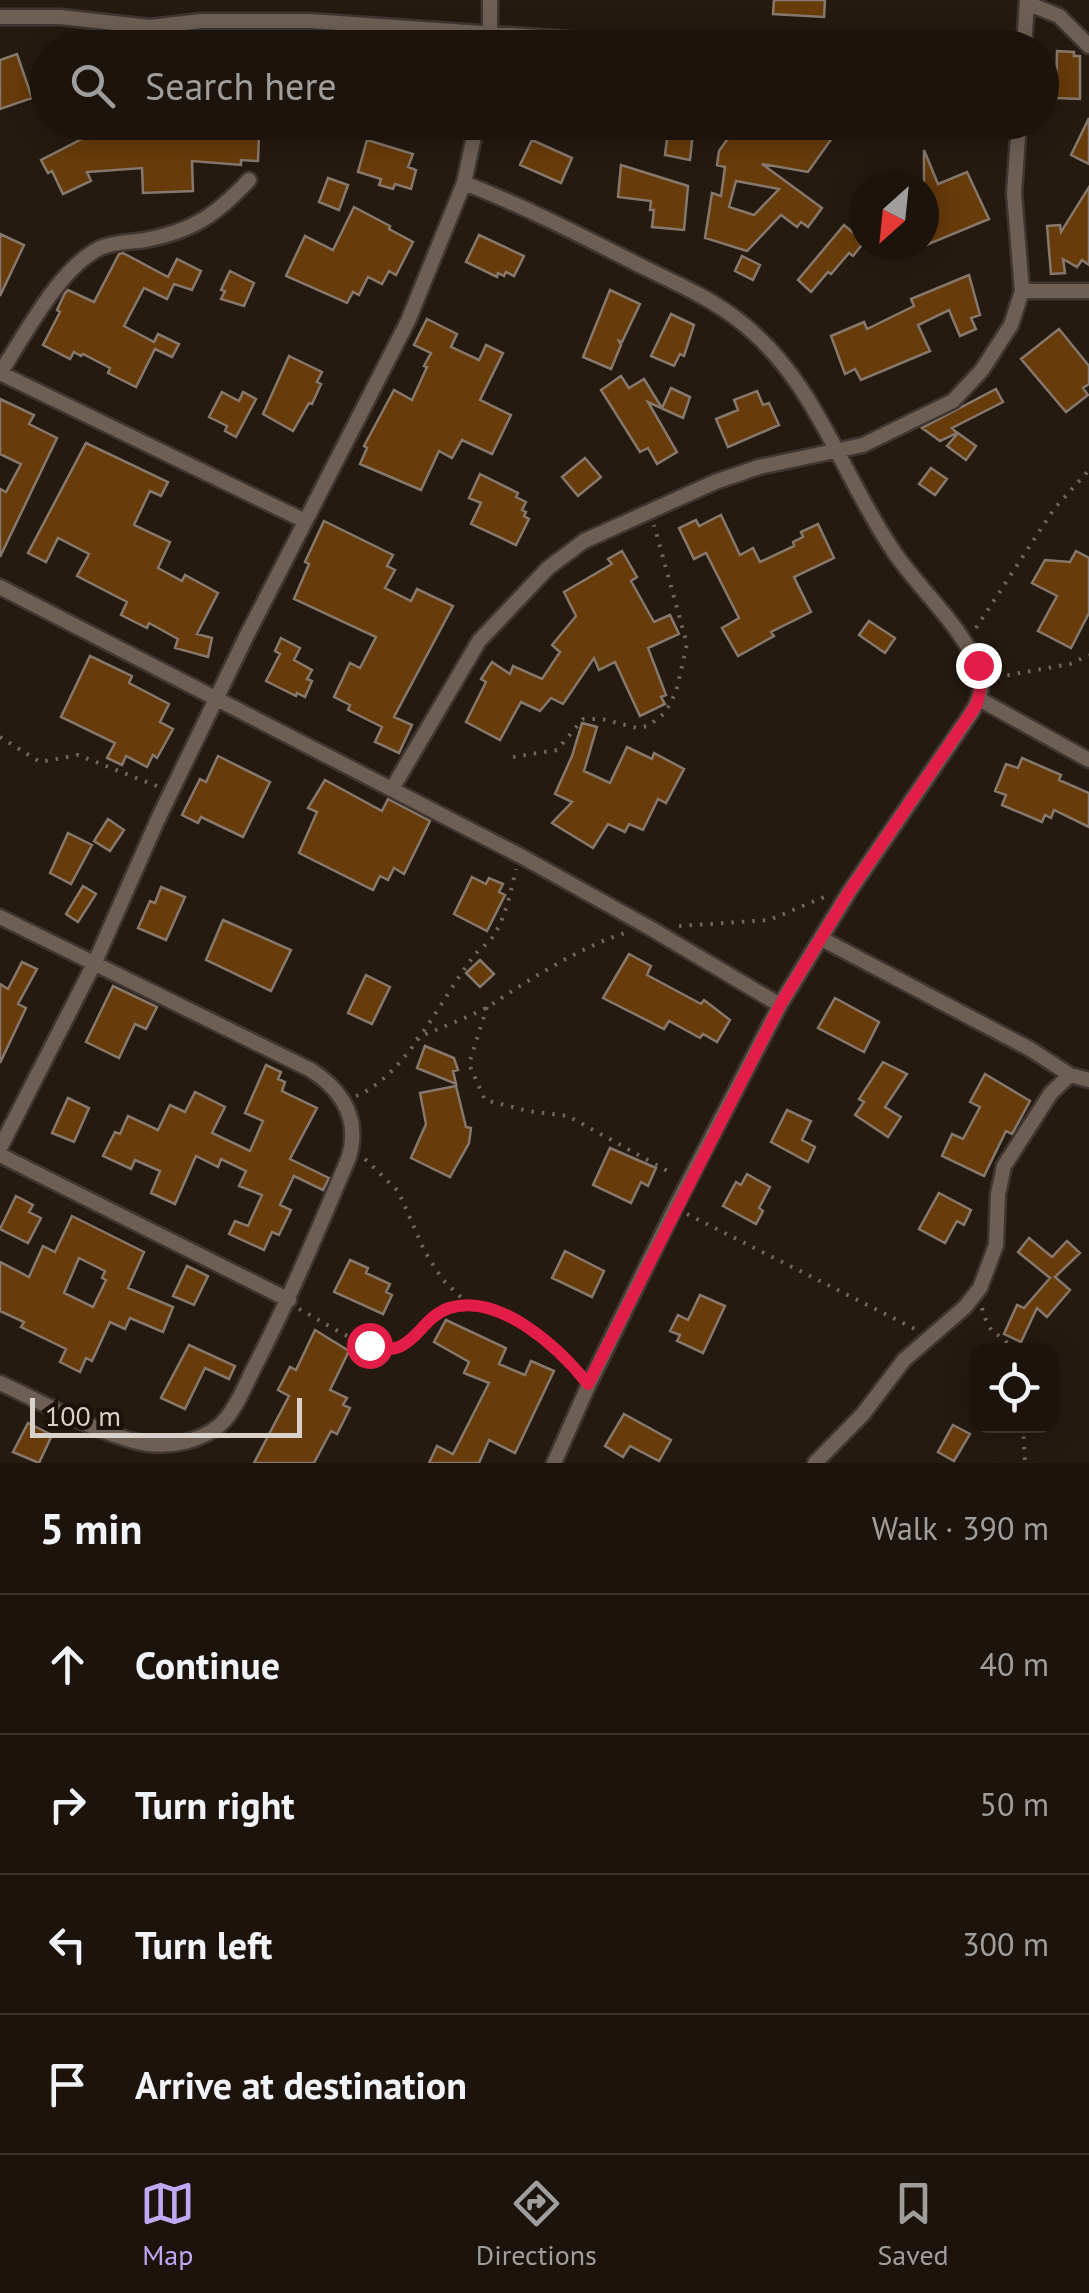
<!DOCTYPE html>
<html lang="en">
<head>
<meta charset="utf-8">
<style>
  body { margin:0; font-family:"PT Sans",sans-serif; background:#251d15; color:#f1f3f6 }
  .controls { position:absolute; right:30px; bottom:30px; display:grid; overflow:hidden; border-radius:20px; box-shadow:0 5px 25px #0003 }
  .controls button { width:90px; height:90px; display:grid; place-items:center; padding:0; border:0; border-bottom:2px solid #3a332d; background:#1c140c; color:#f1f3f6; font:50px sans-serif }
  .compass { position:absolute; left:849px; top:170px; width:90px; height:90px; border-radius:50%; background:#1c140c; box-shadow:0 5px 25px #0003; rotate:207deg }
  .scale { position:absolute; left:30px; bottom:25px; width:272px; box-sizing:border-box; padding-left:10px; border:5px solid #d9d1cb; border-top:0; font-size:28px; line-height:35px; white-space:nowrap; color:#d9d1cb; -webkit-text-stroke:8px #1c1108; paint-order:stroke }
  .stop { position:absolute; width:30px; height:30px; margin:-22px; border:8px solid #e11d48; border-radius:50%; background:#fff }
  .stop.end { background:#e11d48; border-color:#fff; box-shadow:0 2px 10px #0008 }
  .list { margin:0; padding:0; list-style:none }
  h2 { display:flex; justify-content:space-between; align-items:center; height:130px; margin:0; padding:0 40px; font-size:42px }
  h2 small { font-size:32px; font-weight:400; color:#a09e9d }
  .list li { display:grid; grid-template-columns:65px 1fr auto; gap:30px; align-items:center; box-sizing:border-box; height:140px; padding:0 40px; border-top:2px solid #3a332d }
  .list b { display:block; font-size:38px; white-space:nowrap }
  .list em { font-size:32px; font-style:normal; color:#a09e9d }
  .icon { flex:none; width:55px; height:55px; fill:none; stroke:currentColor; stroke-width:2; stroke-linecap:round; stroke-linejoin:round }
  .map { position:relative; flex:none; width:1089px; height:1463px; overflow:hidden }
  .search { position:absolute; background:#1c140c; box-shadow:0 5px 25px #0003; left:30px; right:30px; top:30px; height:110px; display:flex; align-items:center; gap:25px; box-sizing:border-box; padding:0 35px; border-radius:55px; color:#a09e9d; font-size:38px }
  .sheet { height:690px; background:#1c140c }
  nav { display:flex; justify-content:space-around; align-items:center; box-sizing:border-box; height:140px; border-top:2px solid #3a332d; background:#1c140c; font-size:28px; color:#a09e9d }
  nav a { display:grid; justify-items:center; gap:5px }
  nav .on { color:#c1a8f3 }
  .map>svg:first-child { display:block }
</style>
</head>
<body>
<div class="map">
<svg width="1089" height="1463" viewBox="0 0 1089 1463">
  <rect width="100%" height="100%" fill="#251a10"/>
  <path fill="#683b0a" stroke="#86786c" stroke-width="2.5" fill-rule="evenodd" d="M774 0H825L824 17 773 14Z
    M1057 51 1074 52V56H1080V99L1056 98Z
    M17 54 32 98 0 109V60Z
    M1089 118V164L1071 155Z
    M115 122H227V132L259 135 258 161 241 160V165L192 161 193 191 143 193 142 168 87 172 91 181 63 194 52 171 48 173 41 160Z
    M669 122H694L690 160 665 155Z
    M740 122H812L835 134 808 172 762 164 822 208 808 227 801 222 797 227 781 215 747 251 705 238 712 193 721 196 725 167 717 165 719 151ZM736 181 779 189 754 215 729 207Z
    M367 140 413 154 408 167 416 170 411 189 395 184 393 189 379 185 381 179 358 172Z
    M532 140 572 158 561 183 520 165Z
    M924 150 938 184 967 172 989 219 924 246Z
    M621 165 688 186 684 230 652 227 654 210H650L651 201 618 197Z
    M328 178 348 185 339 210 319 202Z
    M1089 187V265L1082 260 1077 267 1063 259 1065 273 1051 274 1047 226 1060 225 1061 232Z
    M354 207 390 226 389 229 413 242 396 275 389 271 382 284 368 277 359 295 353 292 347 303 286 276 305 236 333 250Z
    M844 225 864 242 853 256 849 253 831 274 828 272 811 292 798 280Z
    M0 234 24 245 0 296Z
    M479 235 524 256 514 276 506 272 504 276 498 273 497 277 466 262Z
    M123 253 168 277 177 259 201 271 192 290 174 284 167 299 144 288 124 326 154 342 158 334 179 344 172 357 155 349 136 387 108 373 110 368 83 354 81 356 74 352 70 359 43 345 60 312 57 310 65 293 68 290 94 302 119 254Z
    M742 256 760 265 753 280 735 271Z
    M230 271 254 283 244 306 221 299 225 291 221 290Z
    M969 275 980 315 971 318 976 329 960 336 949 310 918 325 930 351 861 380 855 369 845 374 831 336 864 322 867 329 914 306 911 299Z
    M610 290 640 304 622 342 619 341 621 345 611 369 583 357Z
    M671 314 694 325 684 356 680 354 674 366 651 356Z
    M427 319 457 334 451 347 479 360 486 345 503 353 480 400 511 415 492 454 462 440 452 458 439 451 421 490 360 464 367 448 364 446 394 390 412 400 427 367 424 366 431 353 414 345Z
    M1059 329 1089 366V384L1083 388 1088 395 1066 412 1021 359Z
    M289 356 322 372 317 382 321 384 312 404 309 403 293 431 263 414Z
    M621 376 629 388 644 379 662 408 671 388 690 397 683 418 648 402 677 452 657 464 648 448 640 452 601 390Z
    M996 389 1003 402 952 428 957 433 940 441 922 428Z
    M757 391 763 405 769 403 779 425 728 447 716 419 738 410 734 400Z
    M222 392 239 401 243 392 256 399 236 437 225 431 227 426 209 417Z
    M0 399 34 415 29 424 57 438 0 557V489L6 492 21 464 0 454Z
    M958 433 976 446 966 460 947 446Z
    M86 443 168 482 161 496 150 491 134 525 170 542 158 568 182 581 185 575 218 593 197 634 212 638 208 657 175 648 178 639 149 623 147 628 121 615 127 602 77 576 89 554 58 538 46 562 28 553Z
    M585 458 601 477 578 496 562 477Z
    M931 468 947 479 935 495 919 484Z
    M480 474 518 493 516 497 526 502 522 510 526 512 524 516 529 519 516 545 471 524 481 503 469 498Z
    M721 515 740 555 753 548 760 562 794 546 793 542 803 537 801 532 818 524 834 558 794 577 811 612 771 632 774 636 738 656 722 628 739 618 706 553 694 559 679 528 696 520 699 526Z
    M324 521 393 555 387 566 395 570 385 588 411 601 417 589 453 606 394 717 412 725 399 753 375 742 382 727 348 710 350 705 334 697 350 663 360 668 376 637 294 599 309 564 305 562Z
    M622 551 637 577 631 581 654 622 670 615 679 634 648 648 666 695 661 697 665 704 640 716 615 662 599 670 594 658 563 704 551 698 540 711 521 702 500 740 466 722 486 682 481 679 492 662 510 674 513 666 542 679 560 652 552 645 576 616 564 592 612 564 608 559Z
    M1076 551 1089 558V613L1071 648 1038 631 1057 596 1032 583 1045 560 1070 562Z
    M869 621 895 638 885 653 859 635Z
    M281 638 300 648 294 660 312 670 307 679 312 681 305 697 297 693 296 696 266 681 280 654 275 651Z
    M90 656 132 676 129 683 169 704 160 722 173 729 157 758 153 755 147 767 126 756 122 765 107 758 115 743 61 717Z
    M582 723 597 727 584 771 610 783 627 747 652 759 654 753 684 769 666 803 658 799 643 830 629 824 625 832 608 824 593 848 552 823 572 802 555 794 572 756Z
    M218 756 270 782 243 837 201 817 198 823 182 815 200 779 206 782Z
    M1022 758 1061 775 1059 780 1089 793V827L1054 810 1051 818 1045 815 1042 822 1002 805 1006 795 995 791 1006 764 1018 768Z
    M325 780 382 811 388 799 430 821 404 874 394 868 388 880 380 876 373 890 299 853 317 812 308 808Z
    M108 819 124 830 110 851 94 841Z
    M68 833 92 845 71 884 50 873Z
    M472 877 486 884 489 878 503 884 499 892 505 895 487 931 454 914Z
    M83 886 96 894 78 922 66 914Z
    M161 887 185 897 166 940 138 928 150 901 155 903Z
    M223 920 291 950 271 991 206 960Z
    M629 954 651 966 647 975 701 1004 704 1000 730 1020 717 1042 703 1034 700 1038 669 1021 664 1029 603 998Z
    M480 960 494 974 480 987 466 973Z
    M22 962 37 969 18 1004 26 1008 0 1063V984L8 989Z
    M366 975 390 987 372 1024 348 1013Z
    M113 986 157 1007 146 1029 135 1024 119 1058 86 1042Z
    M835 998 879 1022 864 1052 818 1028Z
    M425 1046 454 1058 458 1070 453 1071 456 1084 417 1068Z
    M883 1062 907 1074 885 1107 901 1117 888 1137 855 1115 864 1102 859 1099Z
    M266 1065 281 1072 278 1079 285 1082 282 1091 317 1108 290 1159 329 1178 323 1190 294 1176 280 1205 291 1210 279 1235 272 1232 264 1250 229 1234 235 1221 248 1226 262 1195 239 1186 246 1171 221 1159 218 1167 196 1156 175 1204 151 1193 160 1171 135 1160 131 1169 103 1156 115 1132 120 1134 128 1116 158 1130 170 1105 185 1112 195 1092 225 1107 212 1133 250 1151 263 1121 245 1113Z
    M985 1074 1030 1101 1012 1134 1006 1131 984 1176 942 1156 952 1134 963 1139 980 1107 970 1102Z
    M456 1086 466 1127 471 1128 469 1143 450 1177 411 1158 426 1124 420 1093Z
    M68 1098 89 1108 74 1142 52 1133Z
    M787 1110 811 1121 802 1140 815 1147 808 1162 771 1142Z
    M610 1148 656 1168 648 1186 641 1182 631 1203 593 1185Z
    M747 1174 770 1187 759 1208 763 1211 756 1224 723 1206 736 1182 741 1185Z
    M939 1193 971 1210 964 1225 957 1221 945 1243 919 1229Z
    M16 1196 33 1205 29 1212 41 1218 28 1243 0 1229Z
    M72 1216 144 1252 128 1288 173 1307 163 1332 130 1318 125 1329 110 1322 92 1361 86 1358 80 1372 60 1362 66 1349 21 1327 24 1322 0 1311V1262L29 1277 43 1246 55 1252ZM79 1258 105 1271 102 1278 106 1280 93 1307 64 1293Z
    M1029 1238 1052 1257 1067 1241 1080 1253 1055 1277 1070 1290 1047 1317 1037 1308 1021 1342 1004 1334 1017 1305 1024 1308 1050 1278 1018 1252Z
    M565 1251 604 1271 592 1297 552 1278Z
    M350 1260 368 1268 366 1273 390 1284 386 1292 392 1295 383 1314 334 1292Z
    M187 1266 208 1276 194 1305 173 1296Z
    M700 1295 725 1306 703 1353 677 1341 680 1335 670 1331 678 1315 688 1320Z
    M446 1320 506 1348 499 1364 525 1375 531 1361 554 1371 515 1453 489 1440 479 1463H429L437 1446 453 1454 489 1383 464 1373 469 1362 434 1342Z
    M315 1330 349 1351 330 1390 347 1398 343 1405 350 1408 337 1434 331 1431 314 1463H254L289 1396 278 1390 290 1367 296 1370Z
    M189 1345 235 1366 229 1379 205 1368 185 1409 161 1398Z
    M624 1414 671 1440 659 1461 630 1446 623 1457 605 1446Z
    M28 1423 52 1435 39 1463 13 1452Z
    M953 1425 970 1434 954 1461 938 1452Z"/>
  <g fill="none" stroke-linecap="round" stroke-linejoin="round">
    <defs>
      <path id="minor" d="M1027 3 1059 16 1089 46
        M0 17H60L150 27 201 21H310L697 48
        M490 48V0
        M1024 48 1027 0
        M464 183C524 206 580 235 637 264 671 281 707 296 737 319 816 379 840 473 894 552 920 590 961 625 979 669 985 684 980 699 972 712L849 892 780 1005 675 1208 589 1384 554 1463
        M1022 291H1089
        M0 373 305 521
        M0 373C25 335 59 268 100 248 113 242 132 242 145 240 193 231 216 215 249 180
        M0 587 519 855 650 928 780 1005
        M979 699 1089 760
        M392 789 479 641 548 568 584 541 715 482 759 467 863 445 953 401 982 370 1011 325 1022 291 1014 193 1019 122
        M0 917 311 1070C343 1091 360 1119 349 1157 319 1228 290 1298 255 1366 245 1385 236 1410 220 1425 201 1441 172 1447 148 1444 104 1437 42 1402 0 1383
        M822 939 1030 1049 1070 1075 1089 1080
        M0 1148 95 962 158 819 247 635 408 321 464 183 477 122
        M0 1155 289 1300
        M815 1463 863 1414 904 1360 965 1307 980 1288 996 1245 998 1194 1004 1166 1051 1093 1070 1075"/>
    </defs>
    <use href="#minor" stroke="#3f3631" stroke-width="19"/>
    <path stroke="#6f665d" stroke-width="4" stroke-dasharray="2.5 8" stroke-linecap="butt" d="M976 628 1054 509 1089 470
      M997 677 1070 664 1089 655
      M0 737 40 762 78 755 157 786
      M513 757 557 750 583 719H602L637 728 648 726 665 713 676 692 687 644 654 525
      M679 926 769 920 829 895
      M487 1007 469 1064 485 1100 528 1111 568 1116 673 1174
      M416 1039C437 1028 477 1015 494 1003 531 978 583 946 625 933
      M356 1096C407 1075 440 1000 473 957 479 948 489 944 494 935 506 916 511 891 516 869
      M365 1159 398 1191 425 1252 443 1280 471 1307
      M687 1214 915 1329
      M982 1308C991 1342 999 1328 1012 1350
      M299 1309C321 1320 359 1347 383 1349 413 1352 422 1320 446 1309 489 1291 554 1342 579 1372
      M1023 1426 1025 1463"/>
    <use href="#minor" stroke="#6d5f54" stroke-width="14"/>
  </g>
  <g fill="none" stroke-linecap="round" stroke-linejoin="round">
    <path stroke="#e11d48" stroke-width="12" d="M369 1345C413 1362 417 1319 449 1308 500 1292 560 1349 588 1384L780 1005 849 892 977 704 982 679 978 665"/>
  </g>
</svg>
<div class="controls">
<button><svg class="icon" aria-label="locate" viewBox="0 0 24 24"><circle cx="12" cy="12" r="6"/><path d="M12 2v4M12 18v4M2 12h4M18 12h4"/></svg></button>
</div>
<svg class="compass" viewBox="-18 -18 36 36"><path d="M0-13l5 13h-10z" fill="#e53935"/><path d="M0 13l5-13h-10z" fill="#a09e9d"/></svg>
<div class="scale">100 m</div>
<div class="stop" style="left:369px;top:1345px"></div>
<div class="stop end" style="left:978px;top:665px"></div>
<div class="search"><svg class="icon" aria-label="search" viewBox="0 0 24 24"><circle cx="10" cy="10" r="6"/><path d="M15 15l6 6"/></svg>Search here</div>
</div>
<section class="sheet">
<h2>5 min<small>Walk · 390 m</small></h2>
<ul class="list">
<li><svg class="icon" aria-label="ahead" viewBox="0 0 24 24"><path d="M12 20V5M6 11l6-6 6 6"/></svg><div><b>Continue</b></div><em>40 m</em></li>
<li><svg class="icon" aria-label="right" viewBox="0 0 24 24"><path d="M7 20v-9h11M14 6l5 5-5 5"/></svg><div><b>Turn right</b></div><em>50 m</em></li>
<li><svg class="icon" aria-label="left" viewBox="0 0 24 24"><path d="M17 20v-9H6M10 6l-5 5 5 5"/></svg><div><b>Turn left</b></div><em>300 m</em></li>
<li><svg class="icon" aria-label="arrive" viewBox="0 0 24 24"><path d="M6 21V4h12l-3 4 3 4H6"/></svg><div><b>Arrive at destination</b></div></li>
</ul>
</section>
<nav>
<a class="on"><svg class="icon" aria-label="map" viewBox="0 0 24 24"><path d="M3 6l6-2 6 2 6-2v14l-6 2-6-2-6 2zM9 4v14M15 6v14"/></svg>Map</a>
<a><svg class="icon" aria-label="directions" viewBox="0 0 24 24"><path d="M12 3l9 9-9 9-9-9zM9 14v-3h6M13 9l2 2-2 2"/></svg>Directions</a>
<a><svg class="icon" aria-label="saved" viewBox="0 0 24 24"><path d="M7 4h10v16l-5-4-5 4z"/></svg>Saved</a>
</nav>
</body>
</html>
